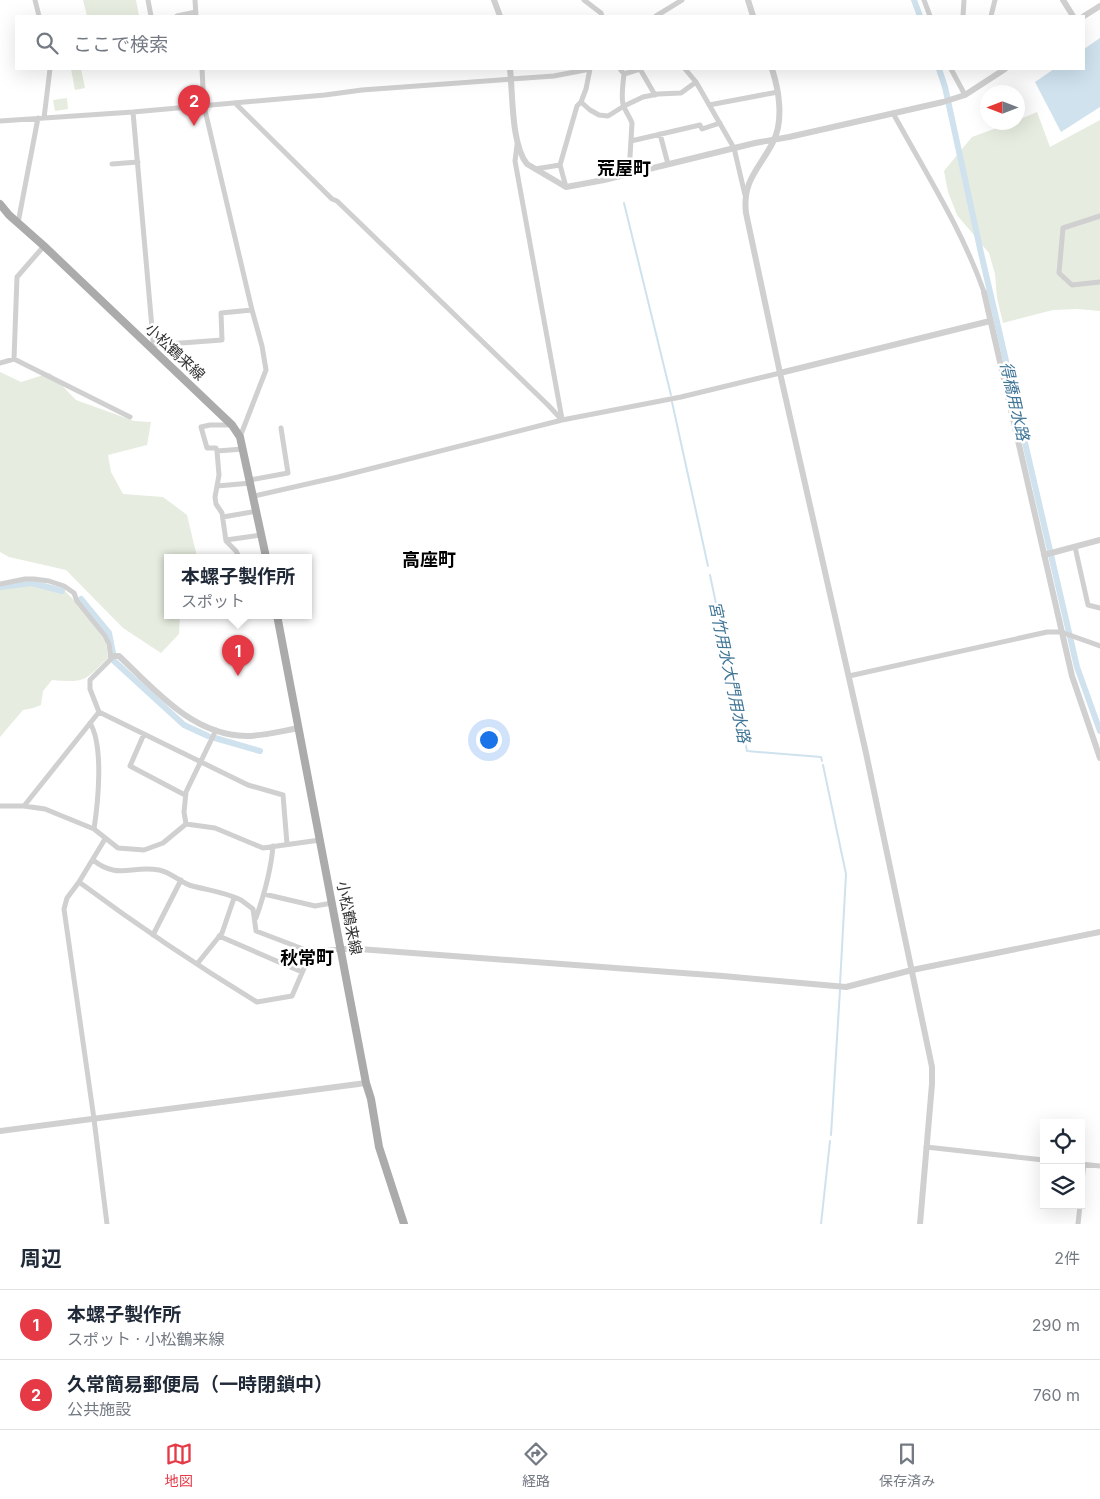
<!DOCTYPE html>
<html lang="ja">
<head>
<meta charset="utf-8">
<style>
  body { margin:0; font-family:Inter,"Noto Sans JP",sans-serif; background:#f2f2f3; color:#1f2937 }
  .controls { position:absolute; right:15px; bottom:15px; display:grid; overflow:hidden; border-radius:0px; box-shadow:0 5px 20px #0002 }
  .controls button { width:45px; height:45px; display:grid; place-items:center; padding:0; border:0; border-bottom:1px solid #e0e1e3; background:#fff; color:#1f2937; font:25px sans-serif }
  .compass { position:absolute; left:980px; top:85px; width:45px; height:45px; border-radius:50%; background:#fff; box-shadow:0 5px 20px #0002; rotate:270deg }
  .you { position:absolute; left:488px; top:739px; width:18px; height:18px; margin:-12px; border:4px solid #fff; border-radius:50%; background:#1a73e8; box-shadow:0 0 0 8px #1a73e833 }
  .badge { display:grid; place-items:center; width:32px; height:32px; border-radius:50%; background:#e63946; color:#fff; font-size:16px; font-weight:700 }
  .pin { position:absolute; translate:-50% -41px; filter:drop-shadow(0 1px 2px #0008) }
  .pin::after { content:''; position:absolute; top:26px; width:18px; height:15px; background:inherit; clip-path:polygon(0 0,100% 0,50% 100%) }
  .popup { position:absolute; left:164px; top:554px; width:148px; height:65px; box-sizing:border-box; display:grid; place-content:center; border-radius:0px; background:#fff; filter:drop-shadow(0 1px 4px #0005); font-size:16px; white-space:nowrap; color:#747a83 }
  .popup b { font-size:19px; color:#1f2937 }
  .popup::after { content:''; position:absolute; left:50%; top:100%; margin-left:-10px; border:10px solid transparent; border-top-color:#fff }
  .list { margin:0; padding:0; list-style:none }
  h2 { display:flex; justify-content:space-between; align-items:center; height:65px; margin:0; padding:0 20px; font-size:21px }
  h2 small { font-size:16px; font-weight:400; color:#747a83 }
  .list li { display:grid; grid-template-columns:32px 1fr auto; gap:15px; align-items:center; box-sizing:border-box; height:70px; padding:0 20px; border-top:1px solid #e0e1e3 }
  .list b { display:block; font-size:19px; white-space:nowrap }
  .list p { margin:0; font-size:16px; white-space:nowrap; color:#747a83 }
  .list em { font-size:16px; font-style:normal; color:#747a83 }
  .icon { flex:none; width:28px; height:28px; fill:none; stroke:currentColor; stroke-width:2; stroke-linecap:round; stroke-linejoin:round }
  .map { position:relative; flex:none; width:1100px; height:1224px; overflow:hidden }
  .search { position:absolute; background:#fff; box-shadow:0 5px 20px #0002; left:15px; right:15px; top:15px; height:55px; display:flex; align-items:center; gap:12px; box-sizing:border-box; padding:0 18px; border-radius:0px; color:#747a83; font-size:19px }
  .sheet { height:205px; background:#fff }
  nav { display:flex; justify-content:space-around; align-items:center; box-sizing:border-box; height:70px; border-top:1px solid #e0e1e3; background:#fff; font-size:14px; color:#747a83 }
  nav a { display:grid; justify-items:center; gap:2px }
  nav .on { color:#e63946 }
  .map>svg:first-child { display:block }
</style>
</head>
<body>
<div class="map">
<svg width="1100" height="1224" viewBox="0 0 1100 1224">
  <rect width="100%" height="100%" fill="#fff"/>
  <path fill="#e6ecdf" d="M83 0H136L139 16H87Z
    M71 69H81L85 88 75 90Z
    M67 98 68 109 55 111 53 100Z
    M1037 112 1050 147 1100 120V311L1077 309 1053 310 1003 323 997 298 995 274 989 253 957 215 948 192 944 171 972 137 1010 123 1018 122V120Z
    M0 372 21 382 50 373 76 400 134 421 151 422 147 445 108 455 111 472 123 494 163 497 187 515 197 557H168V615H180L179 634 161 653 123 628 66 570 9 557 0 552Z
    M39 583 53 585 63 589 76 602 106 642 108 658C84 681 86 683 52 680L43 691 41 705 33 708 23 710 0 737V586H17Z"/>
  <path fill="#cfe2ee" d="M1100 38V107L1061 132 1035 82 1054 69H1084V49Z"/>
  <g fill="none" stroke-linecap="round" stroke-linejoin="round">
    <path stroke="#cfe2ee" stroke-width="2" d="M624 203 671 395
      M672 402 708 566
      M710 575 747 751 821 757 822 761
      M823 765 846 874 840 984
      M831 1135 840 990
      M821 1224 830 1141"/>
    <path stroke="#cfe2ee" stroke-width="6" d="M914 0 920 16
      M939 69 945 87 981 253 1077 667 1100 731
      M0 587 32 583 62 591
      M81 599 109 633 113 653
      M114 661 184 725 208 736
      M215 738 260 751"/>
    <path stroke="#d0d0d0" stroke-width="5" d="M35 0 39 16
      M148 0 151 16
      M195 0 196 16
      M584 0 601 13 602 16
      M924 0 930 16
      M177 16 196 12
      M656 16 682 0
      M963 16 964 0
      M991 16 995 0
      M202 69 204 106 252 310 262 346 266 370 240 437
      M590 69 586 89 581 102 590 110 599 115 608 116 624 106 643 97 658 94 681 93 696 82
      M620 69 624 74 640 69
      M640 69 655 95
      M685 69 696 82 734 148 745 195
      M951 69 965 95
      M624 74C623 84 621 95 623 104 625 111 630 117 632 123L629 173
      M235 103 332 199 337 201 548 405 562 420
      M709 105 778 92
      M133 112 154 351
      M893 113C925 172 962 229 984 292
      M44 118 50 69
      M0 121 133 112 325 95 362 90 554 76 590 69
      M660 134 668 164
      M631 141 700 125 702 129 720 123
      M517 145 515 161 562 419
      M112 164 138 162
      M535 169 560 165
      M566 187 560 165 577 106 581 102
      M1100 216 1063 228 1059 273 1072 285 1100 282
      M18 223 38 118
      M154 345 222 340 221 313 252 310
      M14 359 17 277 44 246
      M0 363 14 359 130 417
      M232 425H210L201 427 207 448H216L217 451 219 475 215 497 216 504 222 513 226 541 236 551 239 557
      M217 451 243 449
      M250 480 288 473 281 428
      M217 486 251 483
      M254 496 338 477 562 420 681 397 780 373
      M223 517 257 511
      M226 540 261 535
      M1075 547 1088 605 1100 608
      M0 584 25 579H34L49 581 64 586 74 593 77 601 105 636 109 644 111 659 90 680V689L99 712 248 785 283 795 287 844
      M849 676 1047 632H1061L1100 646
      M90 723C104 746 98 803 94 829
      M144 734 130 766 185 795
      M0 806H24L45 809 94 829 118 848 144 850 163 843 186 824 215 828 263 848 320 840
      M24 806 99 712
      M186 824 184 812 186 792 216 730
      M105 839 79 882 67 898 64 909 94 1119 107 1224
      M93 860C118 880 131 865 159 870 170 872 179 881 189 885 206 890 225 892 241 900 245 903 249 906 253 909L256 931 311 952 340 949
      M79 882C137 925 196 965 257 1002L292 996 311 952
      M264 894 315 906 332 903
      M256 918C264 895 271 871 273 846
      M153 935 181 880
      M219 936 302 972
      M197 964 222 933 234 898
      M926 1147 1044 1160
      M1081 1164 1100 1166
      M1081 1189 1084 1164
      M1078 1224 1080 1205"/>
    <path stroke="#d0d0d0" stroke-width="6" d="M494 0 500 16
      M748 0 753 16
      M1063 0 1073 16
      M1084 16 1100 6
      M510 69C513 95 511 144 527 164L566 187 604 180 755 143 789 137 943 102 965 95 1005 69
      M772 69C779 90 784 121 773 142 760 168 742 180 746 213L780 373 866 753 932 1067V1084L920 1224
      M984 292 1072 676 1100 758
      M780 373 990 321
      M1044 555 1100 540
      M111 656H119C155 690 192 735 246 736 263 736 282 731 299 728
      M340 949H359L723 976 846 987 912 970 1100 932
      M0 1131 366 1083"/>
    <path stroke="#ababab" stroke-width="8" d="M0 204 9 215 44 246 232 425 240 437 266 557
      M277 615 366 1083 371 1099 379 1147 404 1224"/>
  </g>
  <g text-anchor="middle" stroke-width="5" stroke-linejoin="round" paint-order="stroke">
    <g font-size="15" fill="#333" stroke="#fff">
      <text transform="translate(175 352) rotate(43)" y="5">小松鶴来線</text>
      <text transform="translate(349 918) rotate(79)" y="5">小松鶴来線</text>
    </g>
    <g font-size="16" font-style="italic" fill="#3f7597" stroke="#fff">
      <text transform="translate(1015 401) rotate(77)" y="6">得橋用水路</text>
      <text transform="translate(730 672) rotate(78)" y="6">宮竹用水大門用水路</text>
    </g>
    <g font-size="18" font-weight="bold" fill="#000" stroke="#fff">
      <text x="624" y="175">荒屋町</text>
      <text x="429" y="566">高座町</text>
      <text x="307" y="964">秋常町</text>
    </g>
  </g>
</svg>
<div class="controls">
<button><svg class="icon" aria-label="locate" viewBox="0 0 24 24"><circle cx="12" cy="12" r="6"/><path d="M12 2v4M12 18v4M2 12h4M18 12h4"/></svg></button>
<button><svg class="icon" aria-label="layers" viewBox="0 0 24 24"><path d="M12 4l9 5-9 5-9-5zM3 14l9 5 9-5"/></svg></button>
</div>
<svg class="compass" viewBox="-18 -18 36 36"><path d="M0-13l5 13h-10z" fill="#e53935"/><path d="M0 13l5-13h-10z" fill="#747a83"/></svg>
<div class="you"></div>
<div class="pin badge" style="left:238px;top:676px">1</div>
<div class="popup"><b>本螺子製作所</b>スポット</div>
<div class="pin badge" style="left:194px;top:126px">2</div>
<div class="search"><svg class="icon" aria-label="search" viewBox="0 0 24 24"><circle cx="10" cy="10" r="6"/><path d="M15 15l6 6"/></svg>ここで検索</div>
</div>
<section class="sheet">
<h2>周辺<small>2件</small></h2>
<ul class="list">
<li><span class="badge">1</span><div><b>本螺子製作所</b><p>スポット · 小松鶴来線</p></div><em>290 m</em></li>
<li><span class="badge">2</span><div><b>久常簡易郵便局（一時閉鎖中）</b><p>公共施設</p></div><em>760 m</em></li>
</ul>
</section>
<nav>
<a class="on"><svg class="icon" aria-label="map" viewBox="0 0 24 24"><path d="M3 6l6-2 6 2 6-2v14l-6 2-6-2-6 2zM9 4v14M15 6v14"/></svg>地図</a>
<a><svg class="icon" aria-label="directions" viewBox="0 0 24 24"><path d="M12 3l9 9-9 9-9-9zM9 14v-3h6M13 9l2 2-2 2"/></svg>経路</a>
<a><svg class="icon" aria-label="saved" viewBox="0 0 24 24"><path d="M7 4h10v16l-5-4-5 4z"/></svg>保存済み</a>
</nav>
</body>
</html>
